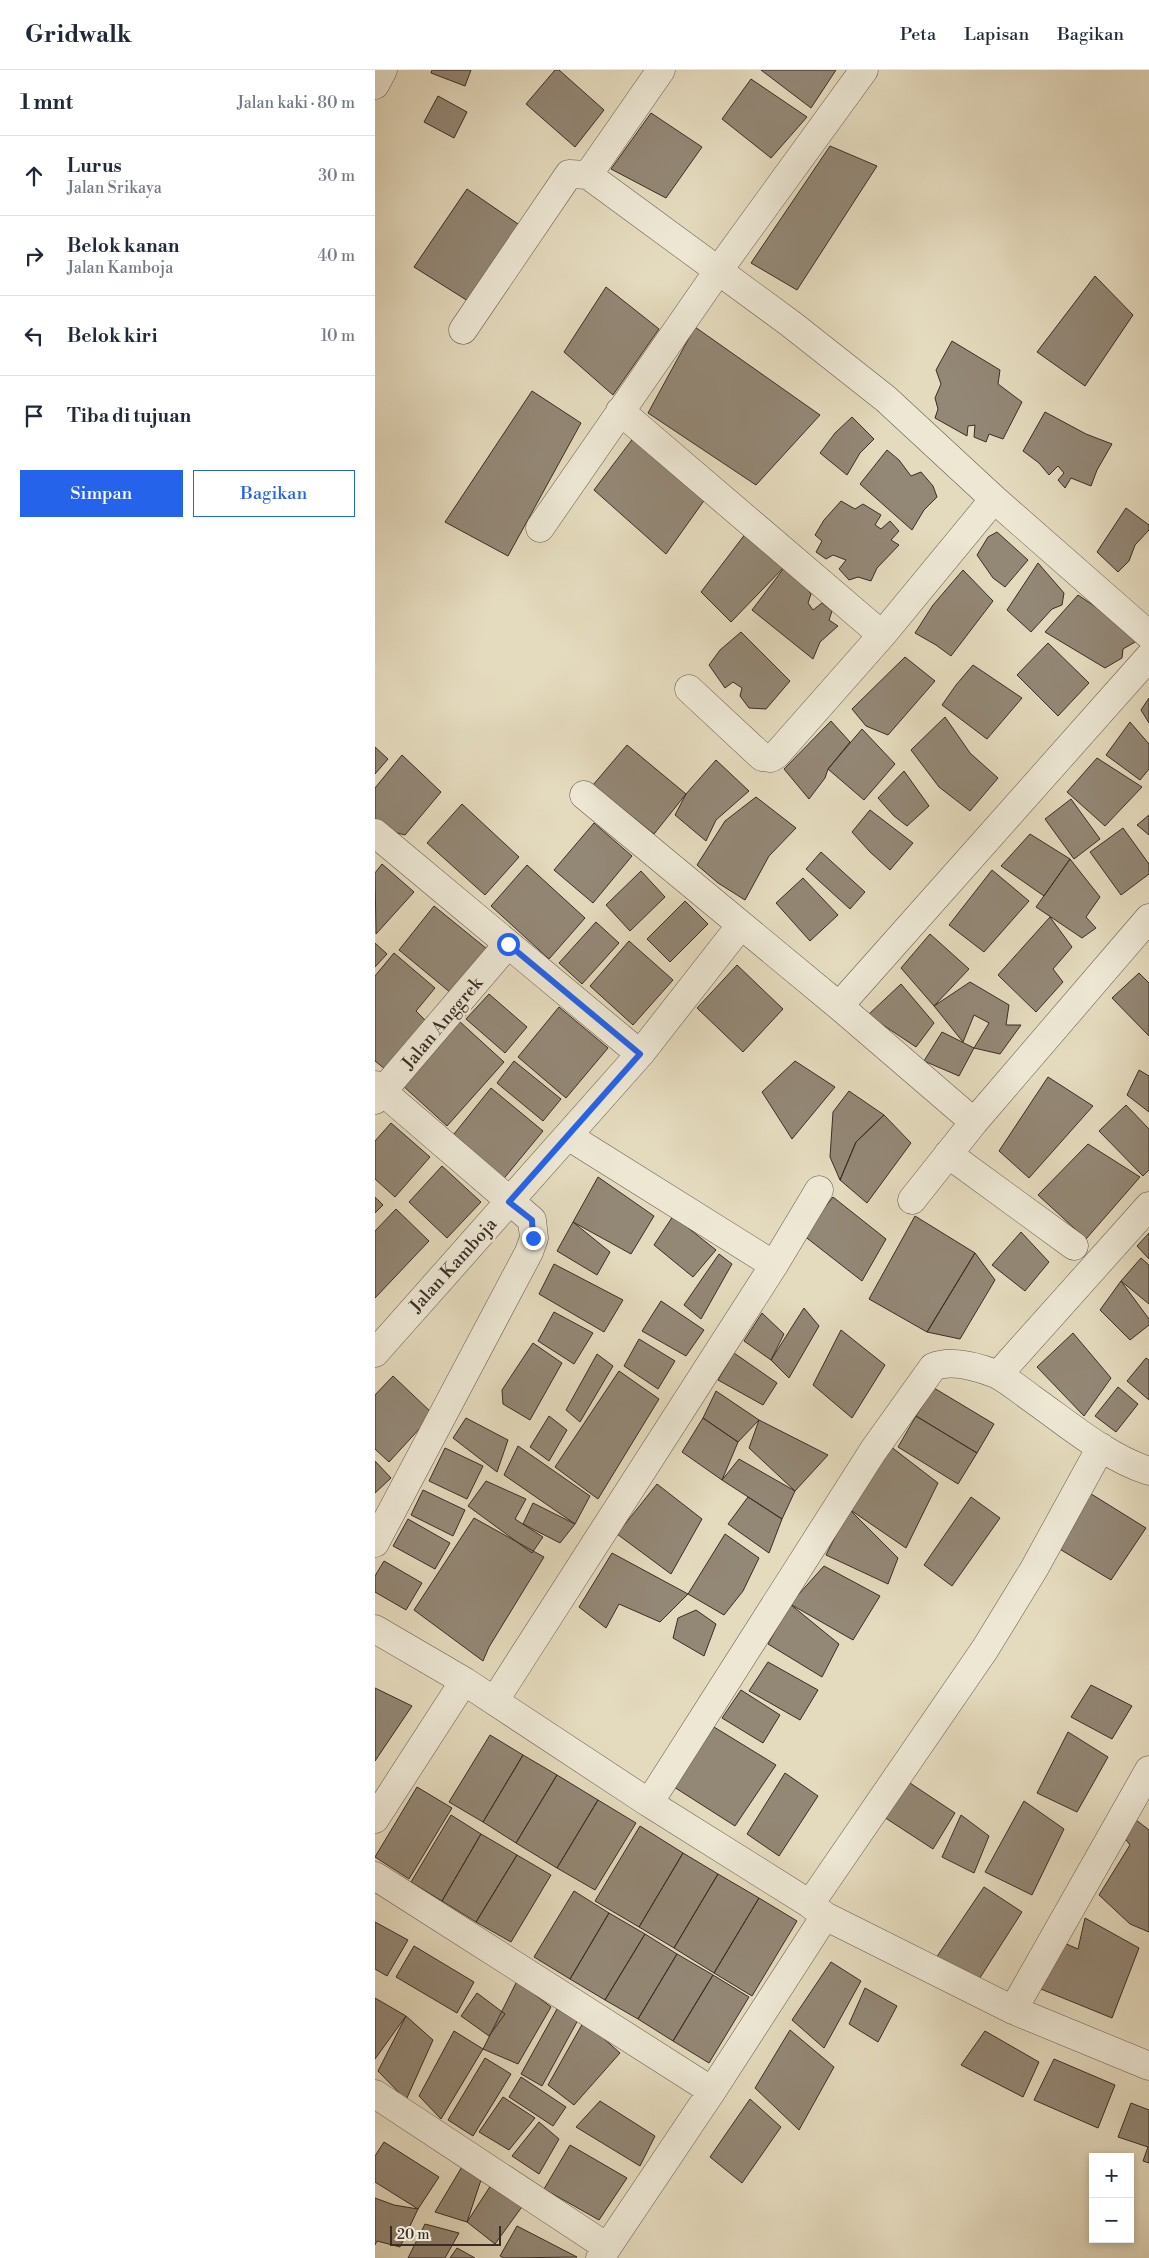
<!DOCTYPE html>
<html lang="id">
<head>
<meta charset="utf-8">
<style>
  body { margin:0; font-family:"Libre Bodoni",serif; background:#f2f2f3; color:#1f2937 }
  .controls { position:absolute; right:15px; bottom:15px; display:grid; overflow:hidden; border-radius:0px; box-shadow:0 2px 8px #0003 }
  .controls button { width:45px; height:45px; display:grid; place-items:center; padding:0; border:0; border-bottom:1px solid #e0e1e3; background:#fff; color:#1f2937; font:25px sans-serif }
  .scale { position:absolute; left:15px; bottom:12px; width:111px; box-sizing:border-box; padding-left:5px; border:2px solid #3b2d26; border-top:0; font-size:14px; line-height:18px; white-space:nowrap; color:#3b2d26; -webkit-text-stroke:4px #ede7d4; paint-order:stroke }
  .stop { position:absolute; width:15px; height:15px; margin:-11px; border:4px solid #2563eb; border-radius:50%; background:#fff }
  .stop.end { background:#2563eb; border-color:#fff; box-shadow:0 1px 5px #0008 }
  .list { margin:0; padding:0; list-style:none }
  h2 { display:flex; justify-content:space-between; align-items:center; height:65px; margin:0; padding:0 20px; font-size:21px }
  h2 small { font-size:16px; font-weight:400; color:#747a83 }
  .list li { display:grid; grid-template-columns:32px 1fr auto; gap:15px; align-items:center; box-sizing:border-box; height:80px; padding:0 20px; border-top:1px solid #e0e1e3 }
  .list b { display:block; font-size:19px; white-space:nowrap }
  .list p { margin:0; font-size:16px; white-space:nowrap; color:#747a83 }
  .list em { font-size:16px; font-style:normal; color:#747a83 }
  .actions { display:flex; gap:10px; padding:15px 20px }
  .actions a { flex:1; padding:11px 0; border:1px solid #2563eb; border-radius:0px; text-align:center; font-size:18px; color:#2563eb }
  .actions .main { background:#2563eb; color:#fff }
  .icon { flex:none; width:28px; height:28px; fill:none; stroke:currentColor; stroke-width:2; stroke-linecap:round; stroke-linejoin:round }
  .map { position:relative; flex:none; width:774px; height:2188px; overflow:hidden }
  header { display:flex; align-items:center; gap:30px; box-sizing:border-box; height:70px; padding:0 25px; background:#fff; border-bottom:1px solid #e0e1e3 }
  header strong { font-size:24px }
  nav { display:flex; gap:28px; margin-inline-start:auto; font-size:18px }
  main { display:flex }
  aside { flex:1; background:#fff }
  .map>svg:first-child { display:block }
</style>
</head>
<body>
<header>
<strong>Gridwalk</strong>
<nav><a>Peta</a><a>Lapisan</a><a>Bagikan</a></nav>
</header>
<main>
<aside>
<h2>1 mnt<small>Jalan kaki · 80 m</small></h2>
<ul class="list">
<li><svg class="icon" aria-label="ahead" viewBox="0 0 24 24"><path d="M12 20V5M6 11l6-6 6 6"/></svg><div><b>Lurus</b><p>Jalan Srikaya</p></div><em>30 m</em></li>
<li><svg class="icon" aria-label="right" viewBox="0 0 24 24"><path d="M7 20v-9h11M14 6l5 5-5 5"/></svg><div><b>Belok kanan</b><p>Jalan Kamboja</p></div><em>40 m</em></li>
<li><svg class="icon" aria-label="left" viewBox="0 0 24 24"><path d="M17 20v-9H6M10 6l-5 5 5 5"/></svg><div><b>Belok kiri</b></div><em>10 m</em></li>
<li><svg class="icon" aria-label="arrive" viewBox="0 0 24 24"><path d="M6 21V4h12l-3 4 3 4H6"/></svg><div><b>Tiba di tujuan</b></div></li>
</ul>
<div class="actions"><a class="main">Simpan</a><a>Bagikan</a></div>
</aside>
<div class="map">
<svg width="774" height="2188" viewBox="0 0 774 2188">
  <rect width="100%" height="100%" fill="#e4dabd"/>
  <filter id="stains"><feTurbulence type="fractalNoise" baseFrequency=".004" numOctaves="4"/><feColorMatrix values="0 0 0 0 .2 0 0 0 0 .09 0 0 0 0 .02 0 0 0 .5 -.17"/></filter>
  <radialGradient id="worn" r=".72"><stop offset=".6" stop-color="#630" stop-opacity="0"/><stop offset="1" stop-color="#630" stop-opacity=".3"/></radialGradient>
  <path fill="#938775" stroke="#3b2d26" d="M57 0H96L90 16 56 3Z
    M180 0H184L229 40 200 77 151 34Z
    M386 0H461L436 38Z
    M376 9 432 47 396 88 347 49Z
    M63 26 92 42 79 68 49 52Z
    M276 43 327 77 291 128 236 99Z
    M455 76 502 96 422 220 376 193Z
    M92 119 146 156 93 231 39 197Z
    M720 206 758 245 710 316 662 282Z
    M231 217 284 259 238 325 189 282Z
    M320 257 445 345 381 415 273 343Z
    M577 271 625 300 623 314 647 332 628 369 614 364 611 372 599 367 600 355 593 356 592 366 560 348 563 339 560 328 566 314 561 300Z
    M157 321 206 353 133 486 70 452Z
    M670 342 711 364 737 374 722 400 716 416 696 408 690 418 683 410 689 403 683 396 674 405 664 393 648 381Z
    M477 347 499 369 485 383 472 405 445 383 460 363Z
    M262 363 333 425 291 484 219 420Z
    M512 380 524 390 536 406 546 402 558 416 562 427 549 440 537 460 485 414Z
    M466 431 480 439 488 434 506 445 500 455 506 459 515 451 524 461 516 470 524 475 502 498 496 511 483 507 474 510 464 499 471 490 458 485 451 489 441 482 447 471 440 465 449 450Z
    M751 438 774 455V460L760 475 754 491 743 502 722 482Z
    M374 459 412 494 356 552 326 522Z
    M622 462 653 490 630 517 618 508 602 485 613 467Z
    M663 493 689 523 687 535 677 539 656 562 632 540Z
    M412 494 436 524 433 533 438 540 447 533 457 541 454 550 463 556 445 572 438 589 377 540Z
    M588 500 618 531 576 586 561 575 540 563 558 535Z
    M703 525 767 568 748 579 747 588 730 598 670 562Z
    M366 562 415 611 391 639 374 638 365 626 367 618 358 612 350 618 334 595 345 580Z
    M673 573 714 613 683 646 642 605Z
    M530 587 560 611 513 665 491 656 477 639Z
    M598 595 647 628 612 669 567 635 581 615Z
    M774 628V653L766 640Z
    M570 647 595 683 623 708 595 741 564 717 536 680Z
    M456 651 475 672 453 699 450 708 434 729 409 699Z
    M755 652 774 674V699L765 710 731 685Z
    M487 659 520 694 489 730 453 699Z
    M252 675 311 724 279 764 218 715Z
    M0 677 13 689 0 704Z
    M27 685 66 722 30 765 7 759 0 753V718Z
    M722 688 767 717 730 756 692 722Z
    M341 690 374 721 341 750 331 771 300 745 311 724Z
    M529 701 554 736 532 756 519 746 503 728Z
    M381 727 421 758 394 786 370 830 343 813 322 795 350 751Z
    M696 729 725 769 699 789 670 749Z
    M87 734 144 787 110 825 52 773Z
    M495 740 538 773 515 800 495 782 477 762Z
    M774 745V765L762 755Z
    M219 753 257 786 218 833 179 800Z
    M748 758 774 794V804L746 825 715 782Z
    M655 764 695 789 669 826 626 796Z
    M446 782 490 822 475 839 431 799Z
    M695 789 725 827 711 847 721 858 707 868 661 837Z
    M7 794 39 822 1 864 0 803Z
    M152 795 210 848 174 889 116 836Z
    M617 800 654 831 609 882 574 855Z
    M266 801 290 827 255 861 231 835Z
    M428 808 463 845 435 871 401 833Z
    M310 831 333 854 295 892 272 869Z
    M59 836 112 879 76 923 24 880Z
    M675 847 697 877 678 899 688 912 661 942 623 905Z
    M221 852 244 873 207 914 184 893Z
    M555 864 594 899 559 936 526 898Z
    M254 871 298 910 258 955 215 916Z
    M0 873 12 884 0 897Z
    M19 883 60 918 41 941 51 951 10 999 0 991V906Z
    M362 895 408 939 368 982 322 938Z
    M764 903 774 913V966L737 928Z
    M595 912 634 935 631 955H646L625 984 599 978 614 953 599 945 588 972 559 936Z
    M526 914 559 953 541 977 493 945Z
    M114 924 152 957 130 983 91 949Z
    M184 937 233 978 191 1028 143 987Z
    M84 951 129 992 72 1056 27 1015Z
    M567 962 599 978 584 1006 549 991Z
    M139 991 186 1029 168 1051 122 1013Z
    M420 991 460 1017 417 1069 387 1022Z
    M764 1000 774 1006V1042L752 1025Z
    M673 1007 718 1036 654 1108 624 1081Z
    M116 1018 168 1061 126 1112 75 1069Z
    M474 1021 509 1045 481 1072 465 1110 455 1087 458 1042Z
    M751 1035 774 1059V1100L768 1106 724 1061Z
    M509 1045 536 1073 492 1133 465 1110 481 1072Z
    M16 1053 55 1087 20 1127 0 1109V1071Z
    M713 1074 765 1107 711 1169 663 1125Z
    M67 1096 106 1132 72 1168 34 1132Z
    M223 1107 279 1146 256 1184 198 1152Z
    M0 1127 8 1135 0 1143Z
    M458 1127 511 1169 487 1211 428 1165Z
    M21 1139 54 1171 0 1228V1161Z
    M298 1146 341 1180 318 1207 279 1175Z
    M540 1146 600 1183 552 1262 494 1229Z
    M198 1152 235 1182 222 1205 182 1181Z
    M646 1162 674 1192 650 1221 617 1195Z
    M774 1163V1189L762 1176Z
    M600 1183 620 1210 585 1269 552 1262Z
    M344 1184 357 1194 326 1249 309 1235Z
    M766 1188 774 1195V1234L746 1211Z
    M179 1194 248 1230 229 1262 164 1224Z
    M746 1211 774 1249V1255L755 1270 725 1240Z
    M286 1231 329 1260 311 1286 267 1261Z
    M429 1238 444 1256 414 1308 396 1290Z
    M179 1242 218 1263 199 1294 163 1271Z
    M387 1243 409 1264 396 1290 369 1271Z
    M466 1260 510 1295 477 1348 438 1315Z
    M698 1263 736 1308 709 1346 662 1297Z
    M264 1269 300 1291 283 1319 249 1296Z
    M158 1273 187 1293 155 1350 128 1334 127 1320Z
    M359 1283 402 1313 388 1335 343 1310Z
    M222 1284 238 1296 205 1352 191 1340Z
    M771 1288 774 1290V1330L752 1311Z
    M244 1301 284 1329 223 1429 180 1397Z
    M18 1306 58 1344 14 1392 0 1379V1325Z
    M743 1317 763 1334 741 1362 720 1346Z
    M559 1318 619 1354 602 1383 541 1346Z
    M341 1321 384 1350 363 1372 328 1348Z
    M174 1346 192 1360 174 1391 155 1377Z
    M541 1346 602 1383 583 1414 523 1377Z
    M91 1348 133 1370 122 1402 78 1368Z
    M328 1348 363 1372 347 1410 307 1382Z
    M384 1350 453 1385 420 1421 374 1378Z
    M143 1376 215 1426 200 1454 129 1405Z
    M515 1376 563 1413 531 1478 474 1439Z
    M70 1378 108 1396 92 1429 54 1411Z
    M364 1389 420 1421 407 1449 347 1410Z
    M0 1391 16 1408 0 1423Z
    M111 1411 151 1429 140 1449 168 1467 157 1483 93 1436Z
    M282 1414 327 1449 296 1504 242 1464Z
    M48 1420 90 1440 78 1466 36 1445Z
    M713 1422 771 1458 736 1510 678 1475Z
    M373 1427 407 1449 394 1483 353 1454Z
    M596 1427 625 1448 577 1516 549 1495Z
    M158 1433 200 1454 185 1473 148 1454Z
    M474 1439 523 1488 513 1514 451 1485Z
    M99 1448 169 1487 114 1577 108 1591 39 1540Z
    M33 1449 75 1473 60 1499 18 1476Z
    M350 1464 384 1488 368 1521 349 1545 313 1524Z
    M237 1483 313 1524 285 1552 244 1534 231 1558 204 1537Z
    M9 1491 47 1513 31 1540 0 1522V1506Z
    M449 1496 505 1526 478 1570 415 1534Z
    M415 1534 464 1574 447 1607 393 1574Z
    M321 1540 341 1554 329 1586 298 1568 303 1548Z
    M393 1592 443 1620 425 1650 374 1621Z
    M716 1615 757 1636 737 1669 696 1647Z
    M0 1618 37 1636 0 1691Z
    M366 1620 405 1645 388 1673 347 1648Z
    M339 1657 401 1695 360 1756 299 1717Z
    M693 1662 733 1687 702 1742 662 1723Z
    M115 1665 148 1685 108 1752 74 1732Z
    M148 1685 182 1705 141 1773 108 1752Z
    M410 1703 443 1726 404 1786 372 1764Z
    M182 1705 223 1730 182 1798 141 1773Z
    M532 1711 580 1743 558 1779 509 1747Z
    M42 1717 77 1738 34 1809 0 1787Z
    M223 1730 261 1753 220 1820 182 1798Z
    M649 1731 689 1759 657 1825 610 1802Z
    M752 1743 774 1760V1862L755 1854 724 1825 755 1775 745 1762Z
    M76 1745 106 1764 67 1831 36 1812Z
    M586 1745 614 1766 599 1803 567 1787Z
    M265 1756 308 1783 264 1857 220 1831Z
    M106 1764 142 1785 101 1852 67 1831Z
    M308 1783 343 1804 299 1878 264 1857Z
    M142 1785 176 1805 136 1872 101 1852Z
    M343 1804 384 1828 339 1903 299 1878Z
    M609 1817 647 1842 601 1914 561 1888Z
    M199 1821 234 1843 195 1909 159 1887Z
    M384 1828 422 1851 377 1926 339 1903Z
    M234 1843 270 1864 230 1930 195 1909Z
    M710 1848 764 1878 737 1948 661 1917 682 1870 703 1879Z
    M0 1852 33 1870 12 1906 0 1899Z
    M270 1864 302 1884 263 1949 230 1930Z
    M39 1876 99 1912 82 1943 21 1907Z
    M302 1884 338 1905 298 1971 263 1949Z
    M456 1892 486 1911 449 1978 417 1950Z
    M338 1905 374 1927 334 1993 298 1971Z
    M142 1911 176 1937 143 1994 108 1979Z
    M490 1918 522 1936 503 1972 474 1954Z
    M102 1923 130 1944 114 1966 86 1946Z
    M0 1928 31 1946 0 1989Z
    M182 1939 203 1950 167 2016 146 2004Z
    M31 1946 58 1970 31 2030 3 2001Z
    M209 1951 245 1983 199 2035 173 2015Z
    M415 1960 459 1997 424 2060 380 2018Z
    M79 1961 108 1979 66 2049 44 2026Z
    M610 1961 664 1992 648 2027 586 1995Z
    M110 1988 136 2004 98 2066 73 2050Z
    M679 1989 740 2015 723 2058 659 2030Z
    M146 2007 191 2037 178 2056 134 2027Z
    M128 2027 160 2048 134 2080 104 2062Z
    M375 2029 406 2057 367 2113 335 2087Z
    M225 2031 280 2066 265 2096 201 2057Z
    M756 2033 774 2040V2093L768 2091 773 2077 743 2067Z
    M164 2052 184 2069 164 2104 137 2086Z
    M9 2072 64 2107 43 2139 0 2112V2086Z
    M195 2075 252 2108 224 2150 169 2119Z
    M91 2090 108 2104 92 2152 60 2142Z
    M118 2112 149 2134 120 2174 92 2152Z
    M0 2128 19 2135 43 2139 25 2177 2 2171 0 2175Z
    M50 2154 84 2163 70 2188H33Z
    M142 2156 202 2187 129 2188 125 2186Z
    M82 2178 100 2188H75Z"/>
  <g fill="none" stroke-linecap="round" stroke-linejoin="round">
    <defs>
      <path id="minor" d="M0 15 8 0
        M213 105 286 0
        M88 260 194 104 213 105 416 254 511 329 619 429 774 565
        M245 341 507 565
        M165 458 343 201 489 0
        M314 619 387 687 396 688 402 684 507 565 619 429
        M209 725 464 936 774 587
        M0 763 265 984
        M464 936 599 1052 774 848
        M0 1015 157 1150 159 1168 154 1182 0 1473
        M0 1030 133 874
        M193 1066 399 1195
        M573 1084 699 1176
        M537 1130 599 1052
        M0 1283 265 984 366 855
        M623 1305 774 1136
        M0 1559 89 1611 274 1733 435 1834 450 1846 638 1940 774 1996
        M120 1630 399 1195 444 1120
        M274 1733 498 1381 558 1297C576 1289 603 1297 621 1304 633 1310 645 1320 656 1328 693 1354 731 1387 774 1401
        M0 1749 89 1611
        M0 1806 337 2021
        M435 1834 610 1579 659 1499 726 1377
        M638 1940 774 1700
        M0 2024 232 2177
        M225 2188 337 2021 450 1846"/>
    </defs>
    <use href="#minor" stroke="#65584c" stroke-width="29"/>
    <use href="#minor" stroke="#ede7d4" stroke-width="28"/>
  </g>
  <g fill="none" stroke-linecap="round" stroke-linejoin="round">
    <path stroke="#2563eb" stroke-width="6" d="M133 874 265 984 134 1132 157 1150 158 1168"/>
  </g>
  <g text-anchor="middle" stroke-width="5" stroke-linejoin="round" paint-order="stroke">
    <g font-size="18" fill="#3b2d26" stroke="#ede7d4">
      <text transform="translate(67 953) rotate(-50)" y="6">Jalan Anggrek</text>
      <text transform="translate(78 1195) rotate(-48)" y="6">Jalan Kamboja</text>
    </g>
  </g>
  <rect width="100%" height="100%" filter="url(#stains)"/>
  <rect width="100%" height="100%" fill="url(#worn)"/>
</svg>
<div class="controls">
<button>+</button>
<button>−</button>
</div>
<div class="scale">20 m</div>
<div class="stop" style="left:133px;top:874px"></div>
<div class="stop end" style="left:158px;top:1168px"></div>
</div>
</main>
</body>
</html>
